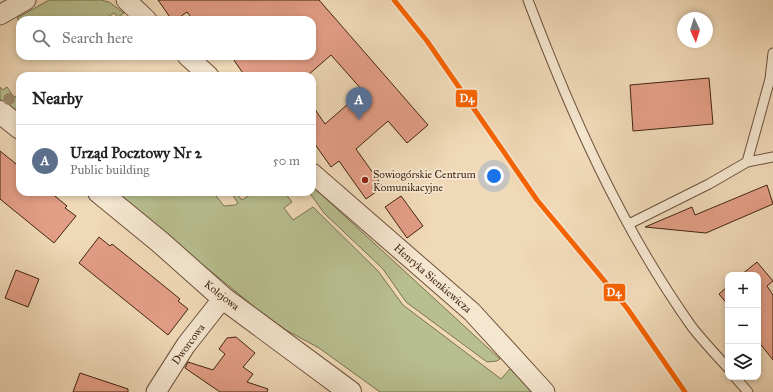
<!DOCTYPE html>
<html lang="en">
<head>
<meta charset="utf-8">
<style>
  body { margin:0; font-family:"IM FELL Great Primer",serif; background:#f2f2f2; color:#222 }
  .controls { position:absolute; right:12px; bottom:12px; display:grid; overflow:hidden; border-radius:8px; box-shadow:0 2px 6px #0003 }
  .controls button { width:36px; height:36px; display:grid; place-items:center; padding:0; border:0; border-bottom:1px solid #e0e0e0; background:#fff; color:#222; font:20px sans-serif }
  .compass { position:absolute; left:677px; top:12px; width:36px; height:36px; border-radius:50%; background:#fff; box-shadow:0 2px 6px #0003; rotate:176deg }
  .you { position:absolute; left:494px; top:176px; width:14px; height:14px; margin:-10px; border:3px solid #fff; border-radius:50%; background:#1a73e8; box-shadow:0 0 0 6px #1a73e833 }
  .badge { display:grid; place-items:center; width:26px; height:26px; border-radius:50%; background:#0b8043; color:#fff; font-size:13px; font-weight:700 }
  .pin { position:absolute; translate:-50% -33px; filter:drop-shadow(0 1px 2px #0008) }
  .pin::after { content:''; position:absolute; top:21px; width:14px; height:12px; background:inherit; clip-path:polygon(0 0,100% 0,50% 100%) }
  .list { margin:0; padding:0; list-style:none }
  h2 { display:flex; justify-content:space-between; align-items:center; height:52px; margin:0; padding:0 16px; font-size:17px }
  h2 small { font-size:13px; font-weight:400; color:#767676 }
  .list li { display:grid; grid-template-columns:26px 1fr auto; gap:12px; align-items:center; box-sizing:border-box; height:72px; padding:0 16px; border-top:1px solid #e0e0e0 }
  .list b { display:block; font-size:15px; white-space:nowrap }
  .list p { margin:0; font-size:13px; white-space:nowrap; color:#767676 }
  .list em { font-size:13px; font-style:normal; color:#767676 }
  .icon { flex:none; width:22px; height:22px; fill:none; stroke:currentColor; stroke-width:2; stroke-linecap:round; stroke-linejoin:round }
  .map { position:relative; flex:none; width:773px; height:392px; overflow:hidden }
  .search { position:absolute; background:#fff; box-shadow:0 2px 6px #0003; left:16px; top:16px; width:300px; height:44px; display:flex; align-items:center; gap:10px; box-sizing:border-box; padding:0 14px; border-radius:12px; color:#767676; font-size:15px }
  .panel { position:absolute; background:#fff; box-shadow:0 2px 6px #0003; left:16px; top:72px; width:300px; height:124px; border-radius:12px }
  .map>svg:first-child { display:block }
</style>
</head>
<body>
<div class="map">
<svg width="773" height="392" viewBox="0 0 773 392">
  <rect width="100%" height="100%" fill="#f0d9b7"/>
  <filter id="stains"><feTurbulence type="fractalNoise" baseFrequency=".005" numOctaves="4"/><feColorMatrix values="0 0 0 0 .2 0 0 0 0 .09 0 0 0 0 .02 0 0 0 .5 -.17"/></filter>
  <radialGradient id="worn" r=".72"><stop offset=".6" stop-color="#630" stop-opacity="0"/><stop offset="1" stop-color="#630" stop-opacity=".3"/></radialGradient>
  <path fill="#b8bf8f" stroke="#7c7250" d="M49 0H101L109 2 124 13 118 17 114 13 106 18 107 20H20V22L17 18Z
    M0 87 3 90 7 87 14 97 18 95 20 98V115L0 99Z
    M312 186 500 359 497 361 487 362 406 302 383 269 324 213 309 192H312Z
    M114 192H213L224 206 235 205 238 203 232 194 235 192 242 200 251 194 249 192H284L292 202 284 208 293 220 313 207 378 271 403 305 501 379 510 369 533 392H380L319 348 286 330 257 309Z"/>
  <path fill="#e39e86" stroke="#412412" d="M158 0H319L428 125 407 143 388 121 356 149 383 187 366 199 339 161 331 167 312 140V105L325 124 363 91 331 55 307 76H245L231 56H312V20H193L187 12 176 20H172Z
    M709 78 713 124 633 131 630 85Z
    M0 151 20 167V192H50L67 206 65 208 76 216 54 243 0 199Z
    M767 185 773 204 706 233 645 227 692 207 695 215Z
    M401 196 423 226 407 238 385 207Z
    M99 237 110 246 112 244 132 260 180 299 178 301 188 309 168 335 79 263Z
    M757 262 773 281 767 286 773 295V360L758 341V275H741Z
    M16 270 39 279 28 307 5 298Z
    M728 286V305L719 294Z
    M236 337 255 353 243 367 253 374 247 382 268 389 267 392H220L185 368 188 362 213 370 225 354 219 349 227 338Z
    M80 373 128 389V392H73Z"/>
  <g fill="none" stroke-linecap="round" stroke-linejoin="round">
    <defs>
      <path id="service" d="M528 0C571 114 621 227 692 327 703 341 716 355 728 368
        M747 162 773 157
        M629 224 709 184 747 162 770 79 773 53
        M735 377 748 392"/>
      <path id="minor" d="M126 0 147 20
        M0 15 26 0
        M187 56 209 76
        M312 173 472 312 545 392
        M156 392 186 345 223 298"/>
      <path id="tertiary" d="M0 112 20 128
        M99 192 160 242 223 298 350 392"/>
    </defs>
    <use href="#service" stroke="#6d513b" stroke-width="11"/>
    <use href="#minor" stroke="#6d513b" stroke-width="21"/>
    <use href="#tertiary" stroke="#6d513b" stroke-width="24"/>
    <use href="#service" stroke="#f5e6d0" stroke-width="9"/>
    <use href="#minor" stroke="#f5e6d0" stroke-width="19"/>
    <use href="#tertiary" stroke="#f5e6d0" stroke-width="22"/>
    <defs>
      <path id="rail-1" d="M394 0 427 41 537 200 627 308 685 392"/>
    </defs>
    <use href="#rail-1" stroke="#f5e6d0" stroke-width="8"/>
    <use href="#rail-1" stroke="#f66301" stroke-width="5"/>
  </g>
  <circle fill="#a08b6d" cx="9" cy="99" r="6"/>
  <circle fill="#8f2418" stroke="#f5e6d0" stroke-width="1.5" cx="365" cy="180" r="4"/>
  <g text-anchor="middle" stroke-width="3.5" stroke-linejoin="round" paint-order="stroke">
    <g font-size="11" fill="#412412" stroke="#f5e6d0" text-anchor="start">
      <text x="373" y="178">Sowiogórskie Centrum<tspan x="373" dy="13">Komunikacyjne</tspan></text>
    </g>
    <g font-size="11" fill="#412412" stroke="#f5e6d0">
      <text transform="translate(433 278) rotate(41)" y="4">Henryka Sienkiewicza</text>
      <text transform="translate(222 295) rotate(38)" y="4">Kolejowa</text>
      <text transform="translate(188 344) rotate(-54)" y="4">Dworcowa</text>
    </g>
  </g>
  <g stroke="#f5e6d0" stroke-width="1.5">
    <rect x="455" y="89" width="23" height="19" rx="4" fill="#f66301"/>
    <rect x="603" y="283" width="23" height="19" rx="4" fill="#f66301"/>
  </g>
  <g font-size="11" text-anchor="middle" font-weight="bold" fill="#fff">
    <text x="467" y="102">D4</text>
    <text x="614" y="296">D4</text>
  </g>
  <rect width="100%" height="100%" filter="url(#stains)"/>
  <rect width="100%" height="100%" fill="url(#worn)"/>
</svg>
<div class="controls">
<button>+</button>
<button>−</button>
<button><svg class="icon" aria-label="layers" viewBox="0 0 24 24"><path d="M12 4l9 5-9 5-9-5zM3 14l9 5 9-5"/></svg></button>
</div>
<svg class="compass" viewBox="-18 -18 36 36"><path d="M0-13l5 13h-10z" fill="#e53935"/><path d="M0 13l5-13h-10z" fill="#767676"/></svg>
<div class="you"></div>
<div class="pin badge" style="left:359px;top:120px;background:#5c6f8a">A</div>
<div class="search"><svg class="icon" aria-label="search" viewBox="0 0 24 24"><circle cx="10" cy="10" r="6"/><path d="M15 15l6 6"/></svg>Search here</div>
<section class="panel">
<h2>Nearby<small></small></h2>
<ul class="list">
<li><span class="badge" style="background:#5c6f8a">A</span><div><b>Urząd Pocztowy Nr 2</b><p>Public building</p></div><em>50 m</em></li>
</ul>
</section>
</div>
</body>
</html>
